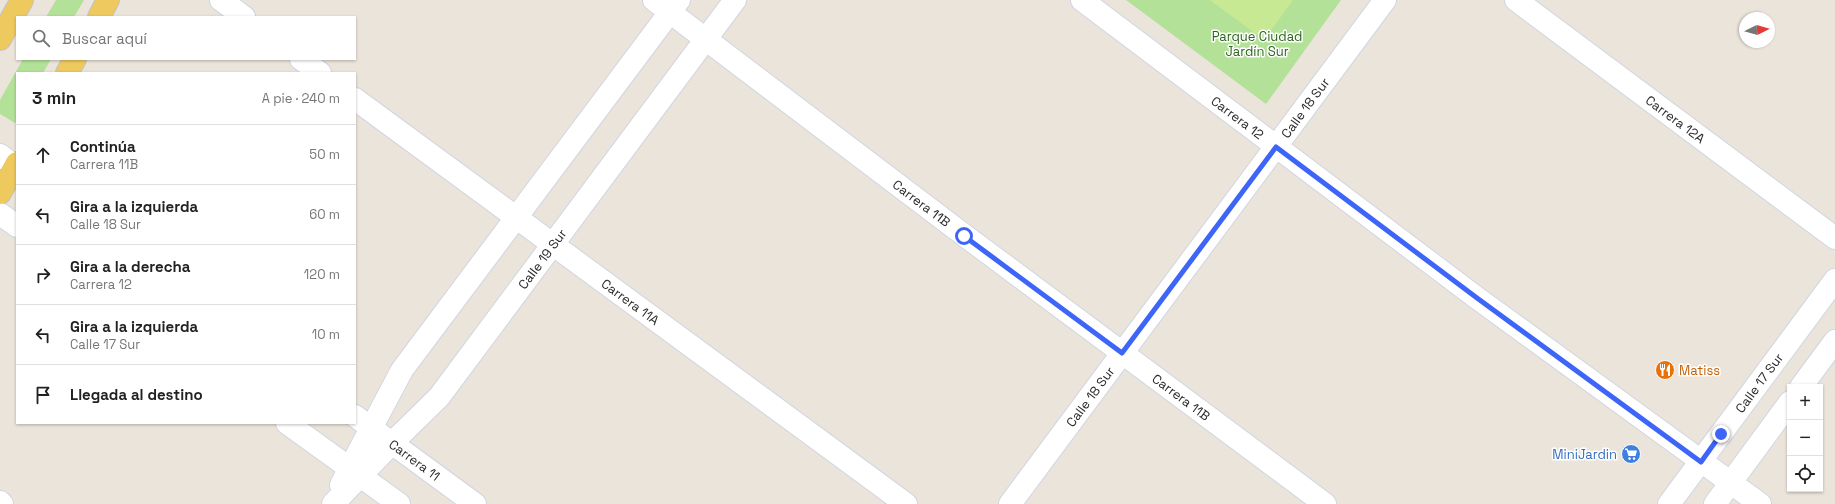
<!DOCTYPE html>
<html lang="es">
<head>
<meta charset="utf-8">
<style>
  body { margin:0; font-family:"Space Grotesk",sans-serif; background:#f6f6f6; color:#222 }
  .controls { position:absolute; right:12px; bottom:12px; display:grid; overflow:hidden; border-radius:0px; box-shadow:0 1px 3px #0004 }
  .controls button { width:36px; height:36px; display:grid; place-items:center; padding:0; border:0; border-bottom:1px solid #e0e0e0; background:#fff; color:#222; font:20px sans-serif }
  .compass { position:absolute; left:1739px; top:12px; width:36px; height:36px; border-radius:50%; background:#fff; box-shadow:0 1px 3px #0004; rotate:85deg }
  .stop { position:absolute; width:12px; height:12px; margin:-9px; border:3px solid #3d65f7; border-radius:50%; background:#fff }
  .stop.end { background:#3d65f7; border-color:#fff; box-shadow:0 1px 4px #0008 }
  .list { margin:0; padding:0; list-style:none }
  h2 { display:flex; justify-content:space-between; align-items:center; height:52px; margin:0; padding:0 16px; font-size:17px }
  h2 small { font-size:13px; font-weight:400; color:#767676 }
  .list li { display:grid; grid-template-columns:26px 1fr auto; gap:12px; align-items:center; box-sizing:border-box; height:60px; padding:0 16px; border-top:1px solid #e0e0e0 }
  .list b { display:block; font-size:15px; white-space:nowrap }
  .list p { margin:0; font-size:13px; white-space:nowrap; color:#767676 }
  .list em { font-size:13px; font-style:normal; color:#767676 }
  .icon { flex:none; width:22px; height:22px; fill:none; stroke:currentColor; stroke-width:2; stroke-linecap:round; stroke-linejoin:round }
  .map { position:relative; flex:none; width:1835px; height:504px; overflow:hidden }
  .search { position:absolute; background:#fff; box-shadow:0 1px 3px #0004; left:16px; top:16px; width:340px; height:44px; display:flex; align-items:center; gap:10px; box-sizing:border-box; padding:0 14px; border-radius:0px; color:#767676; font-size:15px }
  .panel { position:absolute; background:#fff; box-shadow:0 1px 3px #0004; left:16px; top:72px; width:340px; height:352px; border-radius:0px }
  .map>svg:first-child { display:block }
</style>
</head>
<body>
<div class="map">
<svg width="1835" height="504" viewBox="0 0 1835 504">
  <rect width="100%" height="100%" fill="#ebe4db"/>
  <path fill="#b3e198" d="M56 0H84L74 17H46Z
    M1126 0H1341L1266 104Z
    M23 59H51L43 73H17V120L15 123 0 114V100Z"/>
  <path fill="#c7e994" d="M1210 0H1293L1264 40Z"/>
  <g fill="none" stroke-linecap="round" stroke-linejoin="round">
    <defs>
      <g id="street">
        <path d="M221 0 244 17"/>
        <path id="s1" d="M654 0 964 235 1325 504"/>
        <path id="s2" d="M1082 0 1477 298 1760 504"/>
        <path id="s3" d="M1516 0 1835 238"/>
        <path d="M301 59 320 73"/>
        <path id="s4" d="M355 99 906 504"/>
        <path d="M0 155 17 168"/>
        <path d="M0 214 17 226"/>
        <path id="s5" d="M355 416 475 504"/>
        <path d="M287 423 399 504"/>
        <path d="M0 502 2 504"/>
        <path id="s6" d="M1010 504 1385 0"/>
      </g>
      <g id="secondary">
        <path d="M1801 387 1835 341"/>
        <path d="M341 485 402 370 679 0"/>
        <path id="s7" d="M333 504 392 443 439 397 735 0"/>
        <path id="s8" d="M1669 504 1835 280"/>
        <path d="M1715 504 1790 402"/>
      </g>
      <path id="primary" d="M99 17 108 0
        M0 39 22 0
        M67 73 75 59
        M0 193 17 163"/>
    </defs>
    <use href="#street" stroke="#d1d5e2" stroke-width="24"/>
    <use href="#secondary" stroke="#d1d5e2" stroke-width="24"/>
    <use href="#primary" stroke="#c3c3c3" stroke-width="24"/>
    <use href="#street" stroke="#fff" stroke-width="22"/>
    <use href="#secondary" stroke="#fff" stroke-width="22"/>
    <use href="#primary" stroke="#eec95e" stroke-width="22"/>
  </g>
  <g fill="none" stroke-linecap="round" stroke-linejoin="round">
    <path stroke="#3d65f7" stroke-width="5" d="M964 236 1122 353 1276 147 1477 298 1701 462 1721 434"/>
  </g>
  <defs>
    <symbol id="restaurant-disc" viewBox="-11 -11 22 22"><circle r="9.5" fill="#e8710a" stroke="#fff"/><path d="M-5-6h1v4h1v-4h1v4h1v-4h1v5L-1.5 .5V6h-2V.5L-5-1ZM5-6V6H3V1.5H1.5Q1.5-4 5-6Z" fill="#fff"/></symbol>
    <symbol id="supermarket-disc" viewBox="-11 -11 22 22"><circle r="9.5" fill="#3f7fe0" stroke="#fff"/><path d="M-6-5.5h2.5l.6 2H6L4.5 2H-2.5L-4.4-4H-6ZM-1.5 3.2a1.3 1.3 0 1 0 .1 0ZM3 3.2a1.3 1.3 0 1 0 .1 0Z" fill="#fff"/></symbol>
  </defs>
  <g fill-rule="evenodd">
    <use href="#restaurant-disc" x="1654" y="359" width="22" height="22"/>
    <use href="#supermarket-disc" x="1620" y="443" width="22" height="22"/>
  </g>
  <g text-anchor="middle" stroke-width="3" stroke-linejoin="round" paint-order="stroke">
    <g font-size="13" fill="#2c651b" stroke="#fff">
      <text x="1257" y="41">Parque Ciudad<tspan x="1257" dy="15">Jardín Sur</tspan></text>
    </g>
    <g font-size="13" fill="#292929" stroke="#fff">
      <text dy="5" stroke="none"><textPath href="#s6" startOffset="494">Calle 18 Sur</textPath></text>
      <text dy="5" stroke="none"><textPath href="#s2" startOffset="195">Carrera 12</textPath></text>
      <text dy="5" stroke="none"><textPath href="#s3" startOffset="199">Carrera 12A</textPath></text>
      <text dy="5" stroke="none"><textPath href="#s1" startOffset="336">Carrera 11B</textPath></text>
      <text dy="5" stroke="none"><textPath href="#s7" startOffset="323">Calle 19 Sur</textPath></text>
      <text dy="5" stroke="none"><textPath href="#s4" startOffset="342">Carrera 11A</textPath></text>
      <text dy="5" stroke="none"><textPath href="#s8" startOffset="151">Calle 17 Sur</textPath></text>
      <text dy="5" stroke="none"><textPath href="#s6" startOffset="134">Calle 18 Sur</textPath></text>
      <text dy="5" stroke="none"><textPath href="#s1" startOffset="660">Carrera 11B</textPath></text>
      <text dy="5" stroke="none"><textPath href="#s5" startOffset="74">Carrera 11</textPath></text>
    </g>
    <g font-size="13" fill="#c56008" stroke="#fff" text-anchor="start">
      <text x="1679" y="375">Matiss</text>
    </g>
    <g font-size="13" fill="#366cbe" stroke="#fff" text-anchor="end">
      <text x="1617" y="459">MiniJardin</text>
    </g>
  </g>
</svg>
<div class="controls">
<button>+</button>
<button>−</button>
<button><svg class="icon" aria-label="locate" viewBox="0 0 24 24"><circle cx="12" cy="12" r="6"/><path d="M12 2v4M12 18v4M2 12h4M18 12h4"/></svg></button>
</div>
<svg class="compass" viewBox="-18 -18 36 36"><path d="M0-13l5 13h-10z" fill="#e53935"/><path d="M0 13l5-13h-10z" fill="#767676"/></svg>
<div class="stop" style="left:964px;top:236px"></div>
<div class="stop end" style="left:1721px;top:434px"></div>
<div class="search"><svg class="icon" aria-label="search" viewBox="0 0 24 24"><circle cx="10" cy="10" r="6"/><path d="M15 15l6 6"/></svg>Buscar aquí</div>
<section class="panel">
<h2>3 min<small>A pie · 240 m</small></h2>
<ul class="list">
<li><svg class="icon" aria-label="ahead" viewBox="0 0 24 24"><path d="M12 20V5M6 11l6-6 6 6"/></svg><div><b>Continúa</b><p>Carrera 11B</p></div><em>50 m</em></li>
<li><svg class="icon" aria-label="left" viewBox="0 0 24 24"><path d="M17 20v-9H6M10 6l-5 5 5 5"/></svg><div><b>Gira a la izquierda</b><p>Calle 18 Sur</p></div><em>60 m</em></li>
<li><svg class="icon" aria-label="right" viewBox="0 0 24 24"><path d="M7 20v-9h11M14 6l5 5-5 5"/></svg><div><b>Gira a la derecha</b><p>Carrera 12</p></div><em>120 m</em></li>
<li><svg class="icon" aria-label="left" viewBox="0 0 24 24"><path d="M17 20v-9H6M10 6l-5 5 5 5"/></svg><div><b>Gira a la izquierda</b><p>Calle 17 Sur</p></div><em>10 m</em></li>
<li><svg class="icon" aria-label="arrive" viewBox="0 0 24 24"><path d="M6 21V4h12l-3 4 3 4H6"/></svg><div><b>Llegada al destino</b></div></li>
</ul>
</section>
</div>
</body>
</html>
